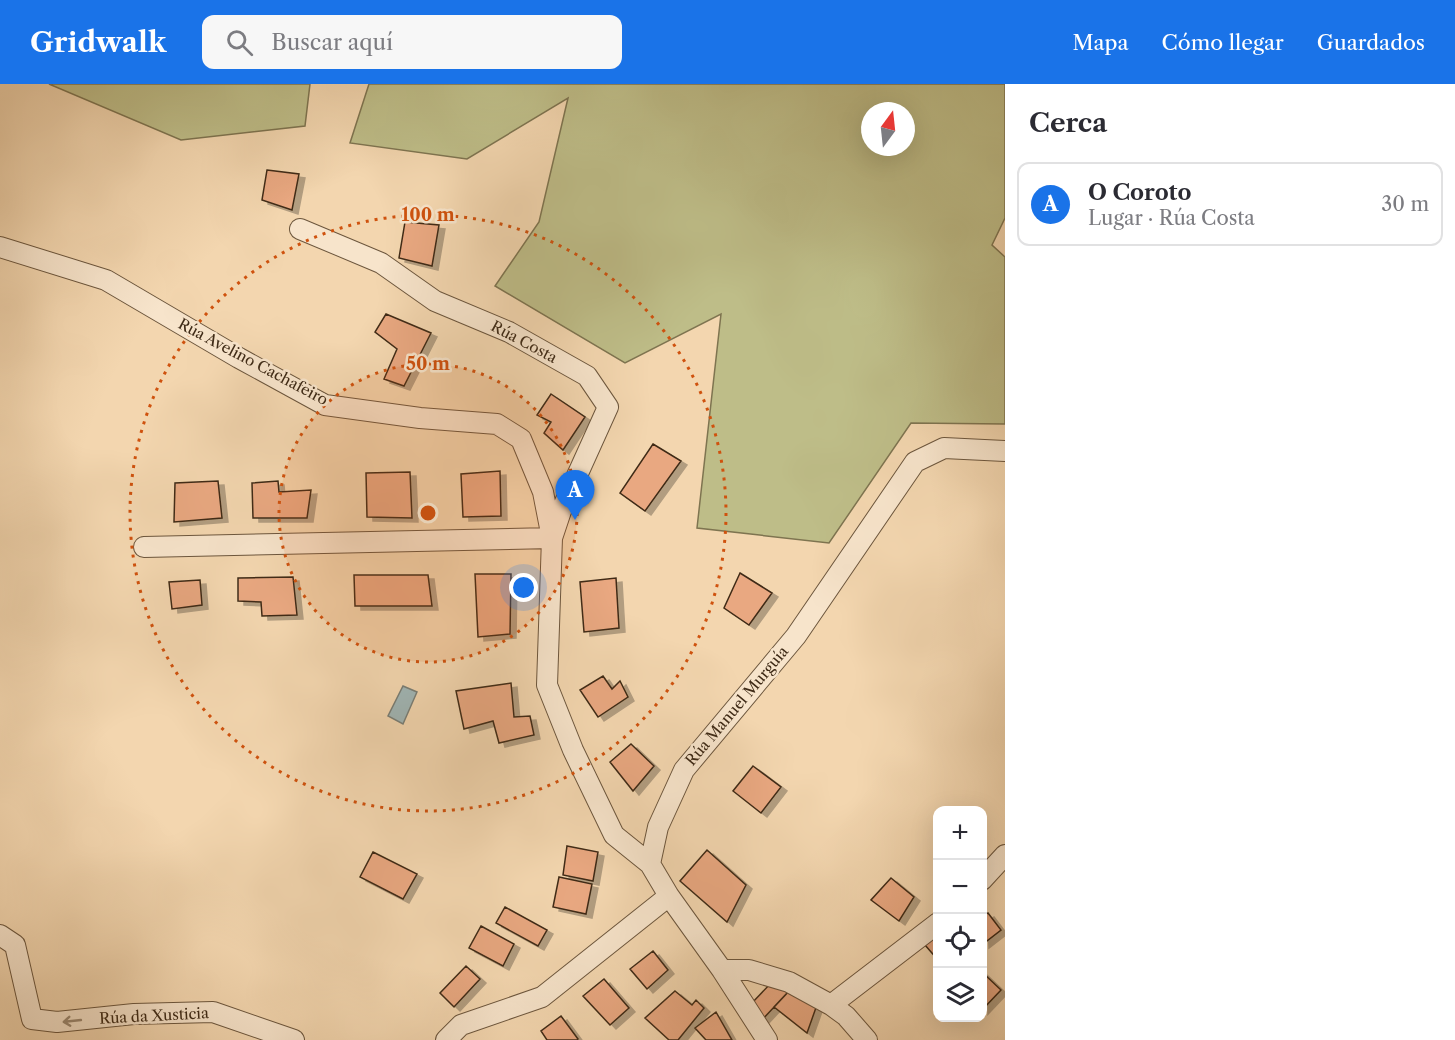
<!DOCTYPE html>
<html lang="es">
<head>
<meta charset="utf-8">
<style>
  body { margin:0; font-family:"Libre Caslon Text",serif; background:#f7f7f7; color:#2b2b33 }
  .controls { position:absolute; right:18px; bottom:18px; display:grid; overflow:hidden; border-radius:12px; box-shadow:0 6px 24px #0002 }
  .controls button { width:54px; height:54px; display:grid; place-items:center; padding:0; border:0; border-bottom:2px solid #e1e1e2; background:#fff; color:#2b2b33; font:30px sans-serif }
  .compass { position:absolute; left:861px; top:18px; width:54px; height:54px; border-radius:50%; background:#fff; box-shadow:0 6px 24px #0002; rotate:15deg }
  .you { position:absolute; left:524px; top:504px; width:21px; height:21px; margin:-15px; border:4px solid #fff; border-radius:50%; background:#1a73e8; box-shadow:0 0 0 9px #1a73e833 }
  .badge { display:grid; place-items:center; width:39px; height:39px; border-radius:50%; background:#1a73e8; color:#fff; font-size:20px; font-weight:700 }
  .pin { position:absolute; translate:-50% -50px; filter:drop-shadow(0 2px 3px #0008) }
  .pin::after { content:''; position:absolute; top:32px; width:21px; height:18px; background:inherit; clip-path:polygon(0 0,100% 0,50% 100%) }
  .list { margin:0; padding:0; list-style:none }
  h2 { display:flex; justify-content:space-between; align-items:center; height:78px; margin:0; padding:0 24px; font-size:26px }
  h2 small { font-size:20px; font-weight:400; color:#7c7c81 }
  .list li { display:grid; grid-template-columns:39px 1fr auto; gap:18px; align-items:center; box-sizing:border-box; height:84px; margin:0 12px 12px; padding:0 12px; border:2px solid #e1e1e2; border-radius:12px }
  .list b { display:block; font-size:22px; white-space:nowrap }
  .list p { margin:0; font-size:20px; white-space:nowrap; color:#7c7c81 }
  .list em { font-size:20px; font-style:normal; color:#7c7c81 }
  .icon { flex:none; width:33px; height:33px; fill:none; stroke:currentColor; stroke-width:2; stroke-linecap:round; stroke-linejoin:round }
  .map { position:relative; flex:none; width:1005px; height:956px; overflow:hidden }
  header { display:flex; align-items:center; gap:36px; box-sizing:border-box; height:84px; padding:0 30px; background:#1a73e8; color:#fff }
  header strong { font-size:28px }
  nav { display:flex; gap:33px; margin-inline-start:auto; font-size:21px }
  .search { width:420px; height:54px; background:#f7f7f7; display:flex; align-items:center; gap:15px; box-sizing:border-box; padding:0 21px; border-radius:12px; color:#7c7c81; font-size:22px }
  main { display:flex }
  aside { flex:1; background:#fff }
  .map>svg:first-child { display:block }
</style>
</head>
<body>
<header>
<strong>Gridwalk</strong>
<div class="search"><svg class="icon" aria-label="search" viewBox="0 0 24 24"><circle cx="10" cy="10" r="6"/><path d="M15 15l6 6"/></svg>Buscar aquí</div>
<nav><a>Mapa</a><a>Cómo llegar</a><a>Guardados</a></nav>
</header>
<main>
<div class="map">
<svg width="1005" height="956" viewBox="0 0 1005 956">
  <defs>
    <filter id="shadow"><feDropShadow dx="6" dy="4" stdDeviation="0" flood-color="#0004"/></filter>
  </defs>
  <rect width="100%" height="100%" fill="#f3d6af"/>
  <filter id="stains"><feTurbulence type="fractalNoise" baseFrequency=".00333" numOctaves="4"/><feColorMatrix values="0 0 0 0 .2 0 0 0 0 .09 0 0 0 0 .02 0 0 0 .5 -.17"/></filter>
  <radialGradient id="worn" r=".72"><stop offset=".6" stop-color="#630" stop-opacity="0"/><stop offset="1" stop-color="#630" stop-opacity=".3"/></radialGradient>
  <path fill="#bebd88" stroke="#7e7450" stroke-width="1.5" fill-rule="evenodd" d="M49 0H310L305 42 181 56Z
    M369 0H1005V134L992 161 1005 173V340L911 339 829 459 697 444 721 230 625 279 495 202 539 138 568 14 467 75 350 59ZM870 27H906V63H870Z"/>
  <path fill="#a0b6b6" stroke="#797e76" stroke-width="1.5" d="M403 602 417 608 403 640 388 632Z"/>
  <path fill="#e9a881" stroke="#3f2b17" stroke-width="1.5" filter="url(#shadow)" d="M267 86 299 90 292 126 262 116Z
    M405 138 439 141 432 182 399 174Z
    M386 230 431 249 404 302 384 295 397 265 375 248Z
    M551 310 585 333 563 366 544 349 551 338 537 331Z
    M653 360 681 377 645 427 620 409Z
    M500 387 501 432 463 433 461 390Z
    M410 388 412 434 367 433 366 389Z
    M218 397 222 434 174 438 175 399Z
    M278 397 279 408 311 406 307 434H253L252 399Z
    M740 489 772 509 749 541 724 524Z
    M475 490H511L510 550 478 553Z
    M354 491H428L432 522H355Z
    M293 493 297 531 262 532 261 518 238 517V494Z
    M616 494 619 544 584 548 580 498Z
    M200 496 202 521 172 525 169 498Z
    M603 592 612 605 620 597 628 613 598 633 580 606Z
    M511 599 514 633 530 632 534 651 499 659 493 637 464 645 456 607Z
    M631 660 654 682 633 707 610 678Z
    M753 682 781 703 761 729 733 707Z
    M567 762 598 768 593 797 563 791Z
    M707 766 746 801 727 838 680 797Z
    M373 768 417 790 403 815 360 793Z
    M559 793 592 800 586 830 553 823Z
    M891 794 914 813 899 837 871 816Z
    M505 823 547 846 538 862 496 839Z
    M988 829 1001 846 983 860 982 833Z
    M481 842 514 860 503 882 469 864Z
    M938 848V876L925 861Z
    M653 867 668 886 647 905 630 885Z
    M466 882 480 895 454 923 440 909Z
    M982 888 1001 906 982 926Z
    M604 895 629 924 610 941 583 912Z
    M771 899 790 906 761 937 750 921Z
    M790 906 818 918 807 949 774 923Z
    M675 907 692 921 696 916 704 924 678 956H669L645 934Z
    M716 928 732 956H706L695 944Z
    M561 932 578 955 577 956H547L541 947Z"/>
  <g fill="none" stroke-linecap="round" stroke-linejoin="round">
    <defs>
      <path id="minor" d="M0 163 106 196 239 274 325 321 420 334 497 340 521 355 543 408 552 454 547 601 573 666 614 751 650 780
        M144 463 552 454 561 427 608 323 587 292 509 248 435 217 381 179 300 145
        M982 796 1005 771
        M0 851 15 861 32 935 57 938 134 930 213 928 294 956
        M722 886H749L789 898 831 921 938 839
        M831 921 846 932 867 956
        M446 956 461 941 542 913 669 812
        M767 956 722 886 669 812 650 780 658 743 684 686 796 552 915 378 944 364 1005 367"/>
    </defs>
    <use href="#minor" stroke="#6c563d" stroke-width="22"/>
    <use href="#minor" stroke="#f7e4cb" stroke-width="20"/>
  </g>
  <defs><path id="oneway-shaft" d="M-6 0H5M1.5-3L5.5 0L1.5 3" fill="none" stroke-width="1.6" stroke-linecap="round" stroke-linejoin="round" transform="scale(1.5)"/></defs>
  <use stroke="#9b8871" href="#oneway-shaft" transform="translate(72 937) rotate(174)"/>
  <circle cx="428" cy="429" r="149" fill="#cf520e" fill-opacity=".12"/>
  <g fill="none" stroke="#cf520e" stroke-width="3" stroke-dasharray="3 6">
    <circle cx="428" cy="429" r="149"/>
    <circle cx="428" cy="429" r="298"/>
  </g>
  <g text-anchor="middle" stroke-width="5" stroke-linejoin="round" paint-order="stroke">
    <g font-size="15" fill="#3f2b17" stroke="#f7e4cb">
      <text transform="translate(524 258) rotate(28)" y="5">Rúa Costa</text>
      <text transform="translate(253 278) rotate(28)" y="5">Rúa Avelino Cachafeiro</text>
      <text transform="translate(737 622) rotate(-50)" y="5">Rúa Manuel Murguía</text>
      <text transform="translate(154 932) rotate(-3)" y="5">Rúa da Xusticia</text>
    </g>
  </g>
  <circle cx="428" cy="429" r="9" fill="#cf520e" stroke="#f7e4cb" stroke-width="3"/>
  <g font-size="18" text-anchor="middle" font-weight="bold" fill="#cf520e" stroke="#f7e4cb" stroke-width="5" stroke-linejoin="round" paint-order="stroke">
    <text x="428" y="137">100 m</text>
    <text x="428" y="286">50 m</text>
  </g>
  <rect width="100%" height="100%" filter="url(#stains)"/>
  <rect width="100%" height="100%" fill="url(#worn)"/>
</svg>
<div class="controls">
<button>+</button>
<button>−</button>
<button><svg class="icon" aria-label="locate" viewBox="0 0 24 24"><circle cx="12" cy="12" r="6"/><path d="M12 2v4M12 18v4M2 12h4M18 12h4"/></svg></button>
<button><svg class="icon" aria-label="layers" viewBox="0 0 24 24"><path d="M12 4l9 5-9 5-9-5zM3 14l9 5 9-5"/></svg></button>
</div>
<svg class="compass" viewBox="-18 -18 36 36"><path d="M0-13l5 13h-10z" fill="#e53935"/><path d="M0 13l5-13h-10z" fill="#7c7c81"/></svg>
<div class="you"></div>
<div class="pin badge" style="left:575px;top:436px">A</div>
</div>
<aside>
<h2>Cerca<small></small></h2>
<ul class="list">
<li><span class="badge">A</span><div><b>O Coroto</b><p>Lugar · Rúa Costa</p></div><em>30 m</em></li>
</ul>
</aside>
</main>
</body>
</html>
